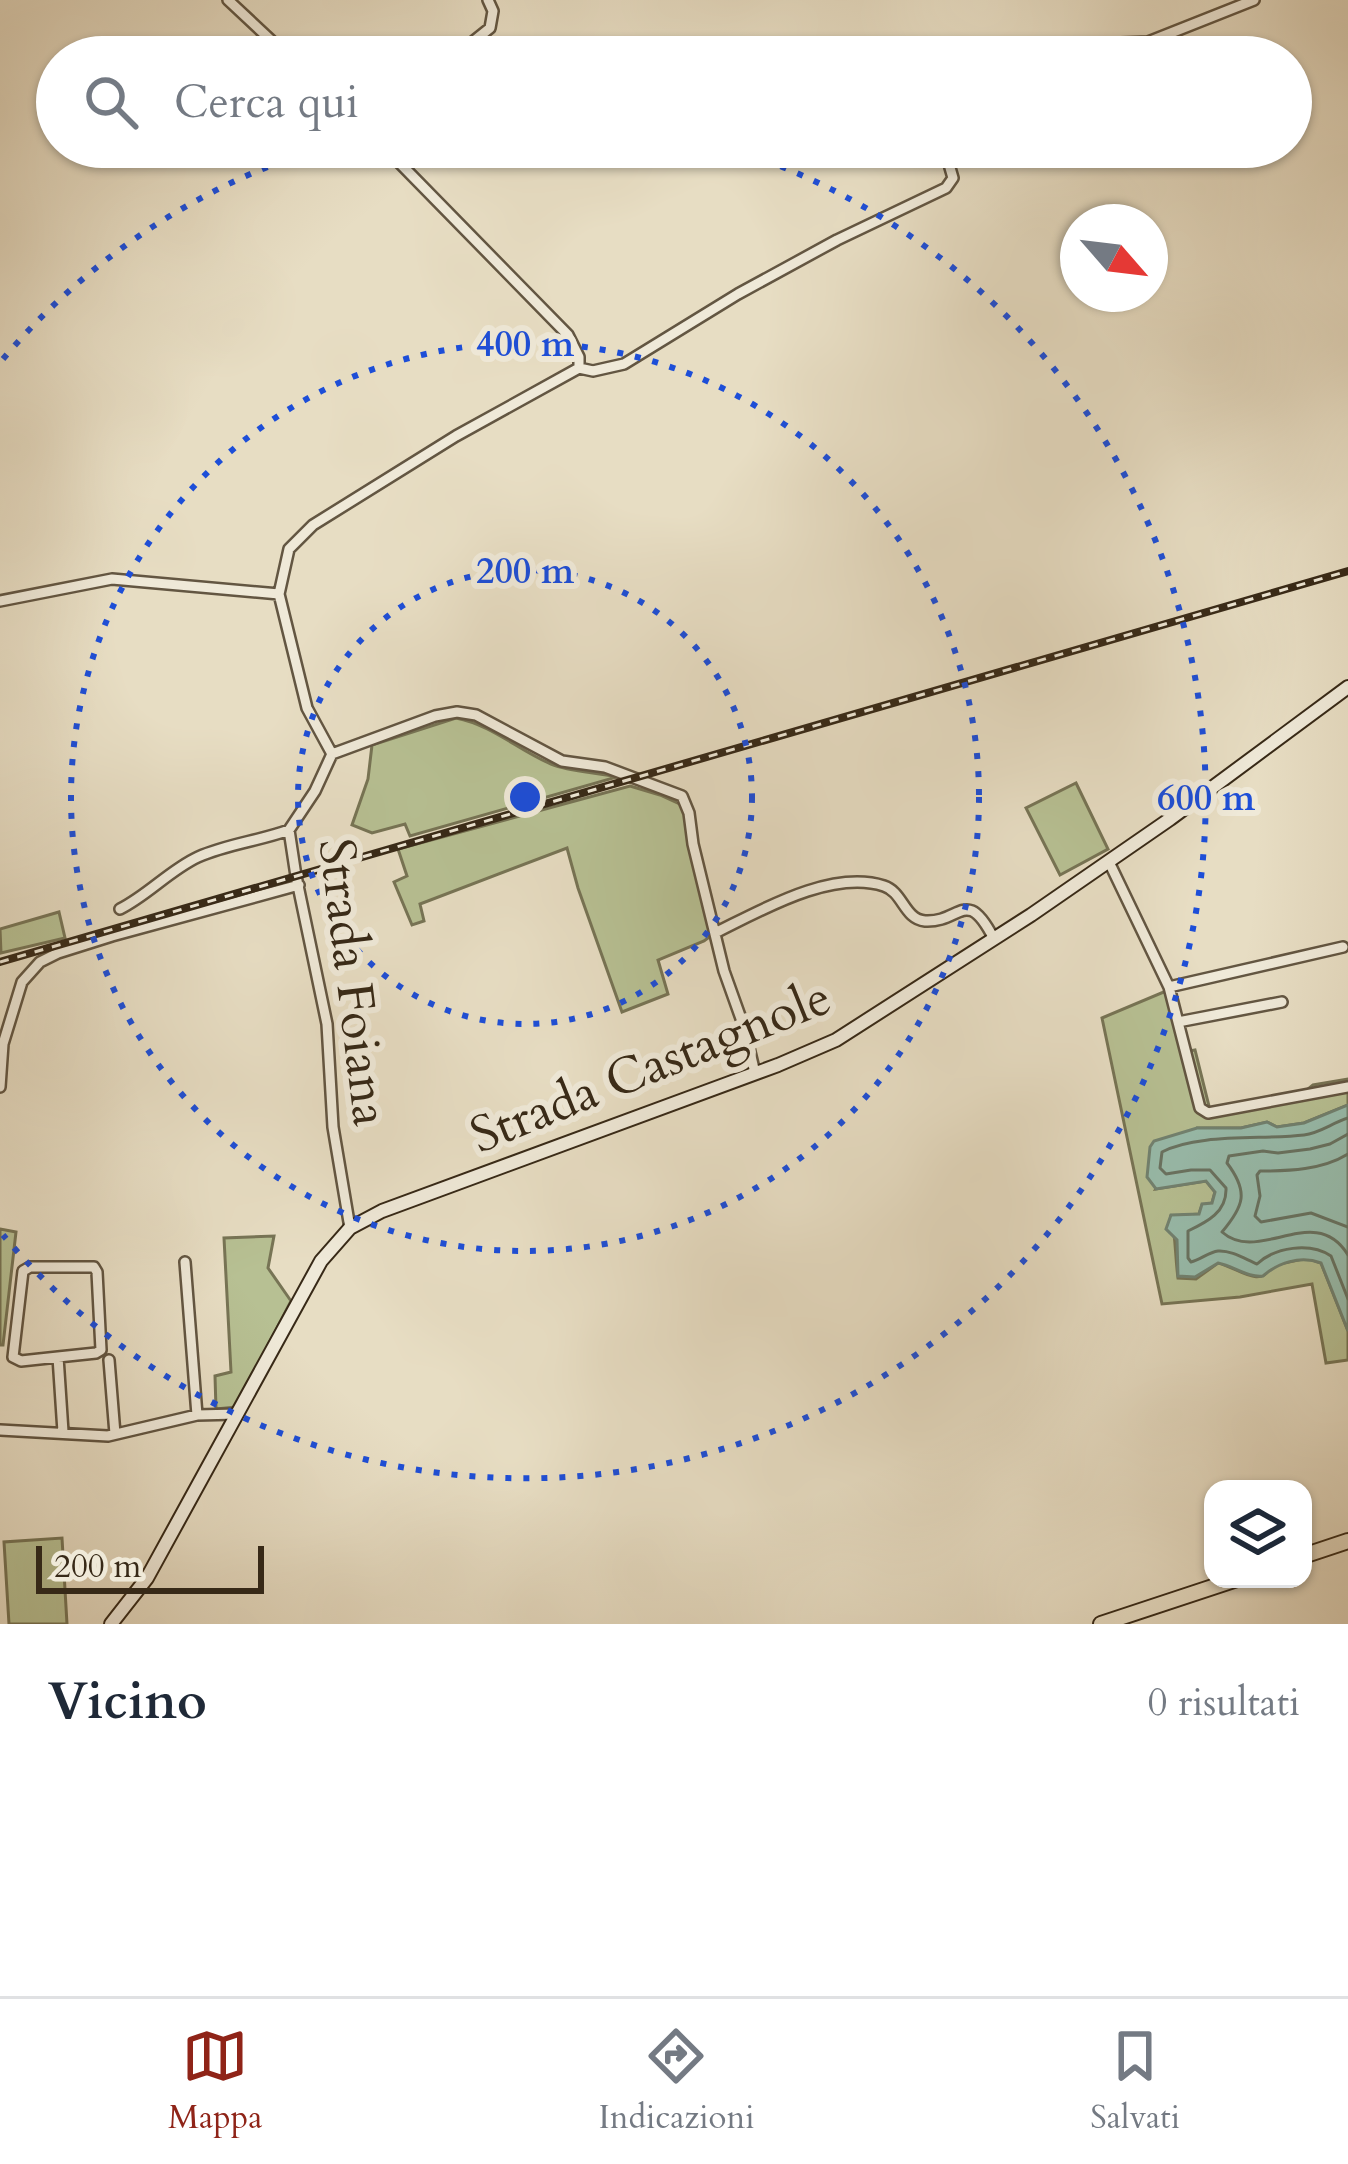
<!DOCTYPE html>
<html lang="it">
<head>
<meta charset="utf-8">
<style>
  body { margin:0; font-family:Cardo,serif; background:#f2f2f3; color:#1f2937 }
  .controls { position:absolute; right:36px; bottom:36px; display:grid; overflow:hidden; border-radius:24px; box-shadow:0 3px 9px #0004 }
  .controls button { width:108px; height:108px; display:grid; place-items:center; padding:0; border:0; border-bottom:3px solid #e0e1e3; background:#fff; color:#1f2937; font:60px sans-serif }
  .compass { position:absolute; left:1060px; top:204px; width:108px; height:108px; border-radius:50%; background:#fff; box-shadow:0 3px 9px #0004; rotate:118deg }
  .scale { position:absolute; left:36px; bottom:30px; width:228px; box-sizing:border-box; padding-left:12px; border:6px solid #372917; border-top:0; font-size:33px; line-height:42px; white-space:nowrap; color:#372917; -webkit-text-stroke:9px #efe9d8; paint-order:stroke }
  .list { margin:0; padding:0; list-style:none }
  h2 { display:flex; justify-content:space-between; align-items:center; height:156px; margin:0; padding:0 48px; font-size:51px }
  h2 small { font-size:39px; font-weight:400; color:#747a83 }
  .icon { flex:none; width:66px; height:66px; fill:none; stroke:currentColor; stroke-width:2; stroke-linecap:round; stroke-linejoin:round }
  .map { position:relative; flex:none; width:1348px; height:1624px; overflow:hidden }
  .search { position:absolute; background:#fff; box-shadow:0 3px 9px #0004; left:36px; right:36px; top:36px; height:132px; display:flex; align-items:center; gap:30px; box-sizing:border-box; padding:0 42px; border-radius:66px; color:#747a83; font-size:45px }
  .sheet { height:372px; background:#fff }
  nav { display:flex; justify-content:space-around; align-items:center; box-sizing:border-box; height:168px; border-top:3px solid #e0e1e3; background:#fff; font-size:33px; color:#747a83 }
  nav a { display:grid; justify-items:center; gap:6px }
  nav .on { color:#8f2418 }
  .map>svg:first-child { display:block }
</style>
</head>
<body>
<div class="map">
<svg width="1348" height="1624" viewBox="0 0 1348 1624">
  <rect width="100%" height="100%" fill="#e7ddc3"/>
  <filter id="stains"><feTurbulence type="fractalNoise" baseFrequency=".00167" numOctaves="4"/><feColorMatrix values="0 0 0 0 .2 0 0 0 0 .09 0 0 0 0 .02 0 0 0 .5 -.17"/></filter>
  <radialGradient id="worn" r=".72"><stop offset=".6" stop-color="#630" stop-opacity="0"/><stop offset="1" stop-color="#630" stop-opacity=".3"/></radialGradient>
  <path fill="#b7c093" stroke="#777455" stroke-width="3" d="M456 718C492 725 518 750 551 764 571 772 596 772 617 777L410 836 405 824 372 833 352 825 368 779 372 745Z
    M1076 783 1108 849 1060 875 1026 808Z
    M630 786 660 795 684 806 715 933 704 941 658 960 668 994 622 1012 578 888 567 848 420 904 424 921 412 925 394 882 407 876 398 849Z
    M59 912 65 938 1 953 0 929Z
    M1166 991 1189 1051 1195 1050 1211 1114 1302 1094 1313 1085 1348 1079V1105L1304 1123 1277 1127 1267 1122 1241 1128H1197L1156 1189 1206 1181 1215 1192 1212 1203 1202 1205 1199 1214 1171 1216C1176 1237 1175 1256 1178 1278L1196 1279 1218 1263C1237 1267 1261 1290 1271 1266L1307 1258 1321 1263 1348 1331V1360L1326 1363 1312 1284 1240 1297 1162 1304 1102 1018Z
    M0 1229 16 1232 3 1345H0Z
    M274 1236 268 1268 291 1301 236 1407 216 1409 215 1376 231 1372 224 1238Z
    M62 1538 67 1624H9L4 1542Z"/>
  <path fill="#98bdad" stroke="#718271" stroke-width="3" d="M1348 1105V1331L1321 1263C1300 1255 1278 1263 1263 1276 1248 1278 1234 1266 1218 1263L1195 1277 1178 1276 1177 1240 1166 1229 1171 1215 1199 1214 1202 1204 1212 1203 1215 1192 1206 1181 1156 1189 1147 1177 1150 1147 1154 1141 1197 1128H1241L1267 1122 1277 1127 1304 1123Z"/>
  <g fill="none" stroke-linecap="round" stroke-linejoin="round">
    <path stroke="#687362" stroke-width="3" d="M1348 1118C1332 1123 1320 1133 1304 1135 1263 1140 1197 1133 1162 1152L1160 1168 1166 1174 1191 1170H1210L1226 1188C1227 1212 1207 1222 1188 1231V1258L1191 1262C1200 1260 1209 1252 1218 1251 1231 1250 1245 1259 1257 1264 1275 1247 1310 1242 1331 1256L1348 1299
      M1348 1134 1330 1144 1310 1149 1278 1153 1263 1151 1229 1156 1227 1163C1249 1192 1244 1206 1222 1232 1259 1265 1315 1201 1348 1255
      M1348 1154C1322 1170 1289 1171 1260 1171L1257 1175 1260 1196 1255 1216 1261 1222 1311 1213 1348 1227"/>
    <defs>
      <path id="minor" d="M228 0 289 57
        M454 57 490 28 493 11 488 0
        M1045 57 1093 44 1148 42 1254 0
        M384 147 568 335 579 357V368
        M579 368 593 371 624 364 738 294 837 240 946 188 953 178 944 147
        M0 601 112 579 279 594
        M332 754 435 716 457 712 476 715 562 761 605 767 682 796 689 813 693 844 724 971 744 1027 755 1073
        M332 754 307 708 279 594 289 549 313 525 456 436 579 368
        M332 754 315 791 289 830 296 876 327 1024 333 1127 350 1228
        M1109 862 1169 987 1200 1108 1208 1113 1348 1087
        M120 909C148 895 170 870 198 857 227 844 259 841 289 830
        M715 933C760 911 831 869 884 886 903 892 904 919 925 921 961 923 966 885 994 939
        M1169 987 1343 947
        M1178 1022 1282 1002
        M0 1087 3 1044 22 982 40 962 58 953 112 936 299 885
        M185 1262 197 1415
        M58 1357 21 1361 13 1357 23 1271 30 1267H94L97 1272 101 1350 96 1353 58 1357 63 1432
        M109 1360 115 1434
        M0 1430 108 1436 197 1415 237 1414"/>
      <path id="secondary" d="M111 1624 147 1578 321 1261 350 1228 382 1211 778 1065 836 1040 1031 915 1170 819 1348 687"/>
      <path id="primary" d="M1303 1556 1348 1541
        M1101 1624 1237 1579"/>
    </defs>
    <use href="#minor" stroke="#635642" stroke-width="14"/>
    <use href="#secondary" stroke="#372917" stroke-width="16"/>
    <use href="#primary" stroke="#372917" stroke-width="18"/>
    <use href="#minor" stroke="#efe9d8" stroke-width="9"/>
    <use href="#secondary" stroke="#efe9d8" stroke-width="12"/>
    <use href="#primary" stroke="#e7ddc3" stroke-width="14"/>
    <defs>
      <path id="rail" d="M0 962 1348 571"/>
    </defs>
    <use href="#rail" stroke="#372917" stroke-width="8"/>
    <use href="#rail" stroke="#efe9d8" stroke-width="3" stroke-dasharray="9" stroke-linecap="butt"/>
  </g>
  <g fill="none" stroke="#1d4ed8" stroke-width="6" stroke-dasharray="6 12">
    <circle cx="525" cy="797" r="227"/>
    <circle cx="525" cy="797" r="454"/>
    <path d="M3 359A681 681 0 0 1 320 148M730 148A681 681 0 1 1 3 1235"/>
  </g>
  <g text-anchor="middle" stroke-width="12" stroke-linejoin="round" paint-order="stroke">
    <g font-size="51" fill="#372917" stroke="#efe9d8">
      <text transform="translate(355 982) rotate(83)" y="18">Strada Foiana</text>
      <text transform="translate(650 1065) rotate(-22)" y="18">Strada Castagnole</text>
    </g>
  </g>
  <circle cx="525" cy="797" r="18" fill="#1d4ed8" stroke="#efe9d8" stroke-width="6"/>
  <g font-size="36" text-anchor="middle" font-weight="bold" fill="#1d4ed8" stroke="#efe9d8" stroke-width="12" stroke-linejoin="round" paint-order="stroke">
    <text x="525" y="356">400 m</text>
    <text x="525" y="583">200 m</text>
    <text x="1206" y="810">600 m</text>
  </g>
  <rect width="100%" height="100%" filter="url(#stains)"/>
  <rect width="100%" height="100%" fill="url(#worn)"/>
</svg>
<div class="controls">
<button><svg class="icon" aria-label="layers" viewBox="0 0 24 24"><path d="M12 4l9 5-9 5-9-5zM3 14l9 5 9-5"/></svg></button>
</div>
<svg class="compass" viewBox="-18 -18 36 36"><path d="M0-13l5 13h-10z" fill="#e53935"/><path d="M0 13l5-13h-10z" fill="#747a83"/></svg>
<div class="scale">200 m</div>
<div class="search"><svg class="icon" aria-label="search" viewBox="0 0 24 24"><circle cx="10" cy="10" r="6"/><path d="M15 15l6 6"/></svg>Cerca qui</div>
</div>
<section class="sheet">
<h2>Vicino<small>0 risultati</small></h2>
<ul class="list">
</ul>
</section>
<nav>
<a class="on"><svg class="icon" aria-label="map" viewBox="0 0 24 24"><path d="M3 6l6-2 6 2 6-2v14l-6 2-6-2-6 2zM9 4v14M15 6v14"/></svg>Mappa</a>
<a><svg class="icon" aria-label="directions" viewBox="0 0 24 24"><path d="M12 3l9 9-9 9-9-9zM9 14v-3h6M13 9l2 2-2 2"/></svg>Indicazioni</a>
<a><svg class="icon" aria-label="saved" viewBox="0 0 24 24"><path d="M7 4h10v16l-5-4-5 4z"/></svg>Salvati</a>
</nav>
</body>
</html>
